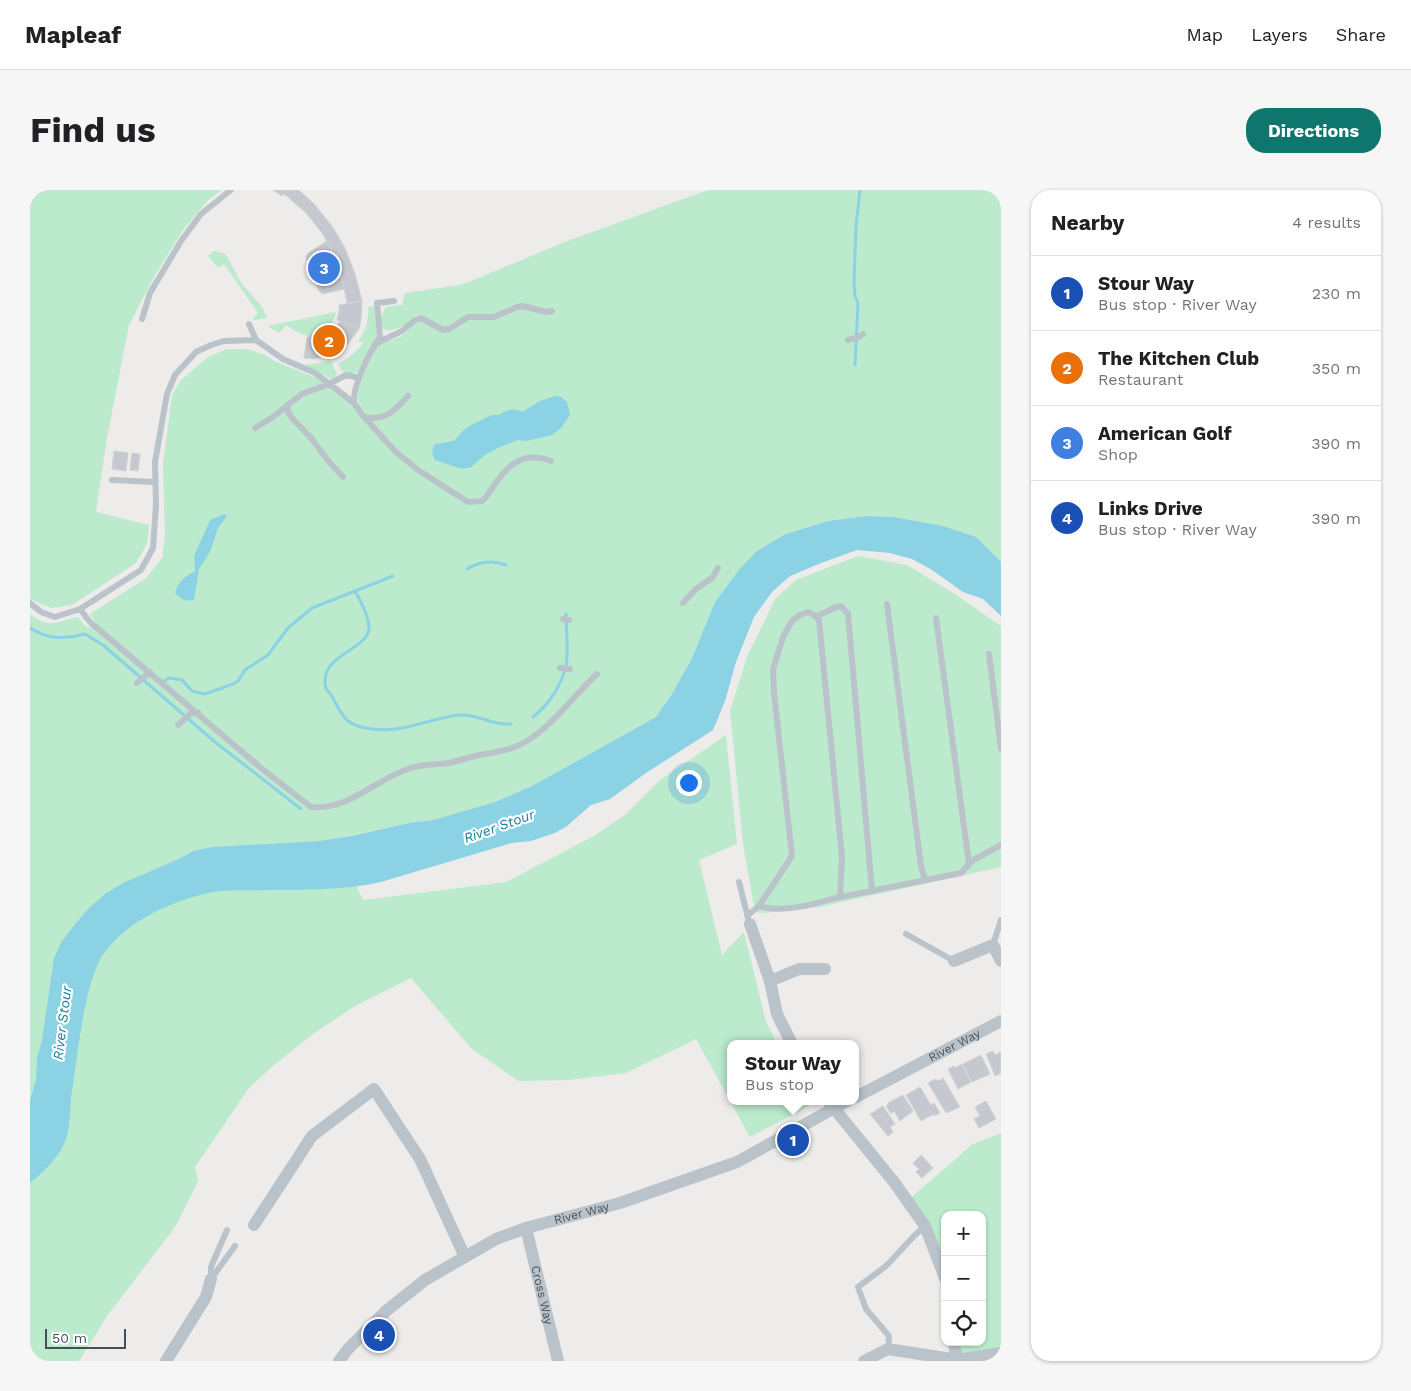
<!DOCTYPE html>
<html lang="en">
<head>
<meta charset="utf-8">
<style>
  body { margin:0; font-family:"Work Sans",sans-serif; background:#f6f6f6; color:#202124 }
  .controls { position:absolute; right:15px; bottom:15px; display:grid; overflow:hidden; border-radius:10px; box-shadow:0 1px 4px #0004 }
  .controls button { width:45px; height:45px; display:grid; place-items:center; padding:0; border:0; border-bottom:1px solid #e0e0e0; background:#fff; color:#202124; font:25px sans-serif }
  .scale { position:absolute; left:15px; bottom:12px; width:81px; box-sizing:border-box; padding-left:5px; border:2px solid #454f57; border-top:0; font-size:14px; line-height:18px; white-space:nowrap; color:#454f57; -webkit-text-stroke:4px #fff; paint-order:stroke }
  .you { position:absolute; left:658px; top:592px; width:18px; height:18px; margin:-12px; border:4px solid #fff; border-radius:50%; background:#1a73e8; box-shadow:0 0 0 8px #1a73e833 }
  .badge { display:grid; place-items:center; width:32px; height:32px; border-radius:50%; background:#0f766e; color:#fff; font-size:16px; font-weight:700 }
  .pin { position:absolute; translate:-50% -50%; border:2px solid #fff; box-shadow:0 1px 5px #0006 }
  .popup { position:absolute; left:697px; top:850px; width:132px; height:65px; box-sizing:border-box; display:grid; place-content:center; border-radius:10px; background:#fff; filter:drop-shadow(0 1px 4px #0005); font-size:16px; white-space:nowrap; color:#757577 }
  .popup b { font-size:19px; color:#202124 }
  .popup::after { content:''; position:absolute; left:50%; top:100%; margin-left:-10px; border:10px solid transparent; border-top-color:#fff }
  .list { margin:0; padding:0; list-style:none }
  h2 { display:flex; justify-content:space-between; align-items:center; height:65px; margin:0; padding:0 20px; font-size:21px }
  h2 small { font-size:16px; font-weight:400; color:#757577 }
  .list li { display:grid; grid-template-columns:32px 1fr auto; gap:15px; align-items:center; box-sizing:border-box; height:75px; padding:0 20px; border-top:1px solid #e0e0e0 }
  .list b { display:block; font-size:19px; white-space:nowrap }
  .list p { margin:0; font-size:16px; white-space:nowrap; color:#757577 }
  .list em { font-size:16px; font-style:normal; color:#757577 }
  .icon { flex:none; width:28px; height:28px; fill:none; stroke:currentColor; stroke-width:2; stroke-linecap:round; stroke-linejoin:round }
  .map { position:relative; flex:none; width:971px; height:1171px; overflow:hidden; border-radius:20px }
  header { display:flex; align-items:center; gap:30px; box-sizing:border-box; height:70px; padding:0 25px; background:#fff; border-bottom:1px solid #e0e0e0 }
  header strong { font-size:24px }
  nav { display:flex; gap:28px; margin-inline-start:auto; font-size:18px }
  .intro { display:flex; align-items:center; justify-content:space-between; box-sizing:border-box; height:120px; padding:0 30px }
  h1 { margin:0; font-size:35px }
  .button { padding:12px 22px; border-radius:20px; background:#0f766e; color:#fff; font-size:18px; font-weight:700 }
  main { display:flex; gap:30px; padding:0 30px }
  aside { flex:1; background:#fff; border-radius:20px; box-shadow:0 1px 4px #0004 }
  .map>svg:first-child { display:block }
</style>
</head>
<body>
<header>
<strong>Mapleaf</strong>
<nav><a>Map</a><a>Layers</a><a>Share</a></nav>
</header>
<div class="intro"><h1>Find us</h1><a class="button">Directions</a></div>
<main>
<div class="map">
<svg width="971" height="1171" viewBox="0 0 971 1171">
  <rect width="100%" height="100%" fill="#eeebeb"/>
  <path fill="#bbeacd" d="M0 0H191L177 11 153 40 125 85 99 135 77 248 66 322 119 335 117 354 106 373 42 415 21 418 0 409Z
    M678 0H971V372L913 336 864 327 836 326 798 331 756 344 708 381 685 412 662 468 642 504 626 527 502 596 465 612 403 630 379 633 304 649 333 710 476 692 564 646 595 625 629 591 696 545 707 654 669 670 692 765 714 742 736 832 747 854H700V911H776L779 916 720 947 666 849 596 883 539 890 488 891 441 858 381 788 325 816 283 844 244 875 219 898 165 977 168 992 145 1037 77 1126 49 1171H0V424C21 440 26 431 48 427L57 438 66 433 60 424 116 388 132 368 135 345 133 273 142 205 151 190 178 167 197 159H217L236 165 244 171 292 190 305 203 329 217 327 206 332 189 344 160 348 155 372 146 386 131 395 132 397 128 386 125C377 135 366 143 353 139L350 128 356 117 372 115 375 103 430 95 441 91 535 52Z
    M184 61 193 63 196 65 212 94 232 117 237 128 224 130 223 128 228 123 194 74 188 78 178 66Z
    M344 116 347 148C344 152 340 156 338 161 332 175 332 190 311 181L308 174 322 165 333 154 329 150C336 139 339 130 338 117Z
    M306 122C304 133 299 139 287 139L290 147C275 147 268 143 256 135L249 143 238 136Z
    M301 171 307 184 305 187 301 189 285 180 270 176Z
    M828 366 877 375 925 404 971 436V677L789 717 733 723 725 722 713 654 700 521 717 467 745 409 766 390Z
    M971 943V1163L928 1170 923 1152H952V1025H915V1088L877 1011 943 954Z"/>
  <path fill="#8bd2e5" d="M525 206 531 207 537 212 540 225 531 238 522 245 496 251 488 250 472 256 456 264 441 277 432 279 405 270C402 264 401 260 405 254L424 251 434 240 443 234 462 225H470C477 219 484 218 492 222L510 211Z
    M194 324 197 326 188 338 180 362 169 379 164 410C156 412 151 409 145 403 149 391 154 387 165 381L164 366 180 330Z
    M836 326 864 327 913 336 946 347 971 372V426L953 409 933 402 902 380 882 369 860 363 827 360 791 373 760 386 742 402 724 427 706 472 695 511 683 540 616 583 580 609 561 615 537 636 525 643 501 651 482 653 351 692C314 700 276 700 238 700 215 701 193 698 170 705 134 715 99 731 75 762 54 788 47 873 41 908 40 920 40 934 37 946 32 964 14 982 0 993V910L6 890 7 869 12 850 24 768 32 751 46 733 60 717 75 704 93 693 151 668 163 661 182 657 290 651 321 646 379 633 403 630 465 612 502 596 626 527 642 504 662 468 685 412 708 381 727 361 756 344 798 331Z"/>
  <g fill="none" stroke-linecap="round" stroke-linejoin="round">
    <path stroke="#8bd2e5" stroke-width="3" d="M825 175 828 113 825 106 824 93 826 36 830 0
      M437 379C450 371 463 370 476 375
      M325 401C330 410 339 426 339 438 338 461 287 464 296 499 306 508 307 521 317 530 324 536 333 538 342 539 369 543 391 532 417 527 422 526 428 525 433 525 449 525 464 536 481 534
      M0 438C18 450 35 449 55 444L73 455 185 552 271 619
      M134 491 139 488 152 490 162 501 175 504 203 494 208 491 215 480 238 465 258 438 282 418 363 386
      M503 527C520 514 536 489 537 467 538 453 536 438 536 424"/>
  </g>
  <path fill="#c5c8ce" stroke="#d0d2d7" d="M243 0H269L285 15 302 36 315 58 325 84 332 111 317 113 312 88 304 64 292 43 277 24 258 7 254 4 252 6Z
    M297 51 304 64 315 99 293 104 289 101 276 67 278 63Z
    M332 111 331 130 329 139 307 130 309 122V115Z
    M310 131 329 139 317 155 311 161 302 165 283 169 274 168 277 147 295 146 307 136Z
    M84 261 98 263 96 281 82 279Z
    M102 263 110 264 108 281 100 280Z
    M963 861 965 865 971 862V883L965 886 956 864Z
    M951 865 960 884 942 892 933 874Z
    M932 874 941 892 928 899 918 879 924 876 925 878Z
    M913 888 930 917 916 923 898 893 905 889 909 891Z
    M890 897 901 915 904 913 910 923 905 926V924L900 926 891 931 876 905Z
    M873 905 883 921 870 931 864 921 861 924 856 916 859 914 858 913Z
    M956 911 966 929 949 938 944 929 950 926 945 917Z
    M853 916 865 934 860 937 863 942 858 946 840 924Z
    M891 965 903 978 892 988 886 982 889 979 883 973Z"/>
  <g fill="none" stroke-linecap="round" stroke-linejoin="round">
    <path stroke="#bac3ca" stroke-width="6" d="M112 129 120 103 151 51 171 24 201 0
      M219 134 226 150
      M818 150 829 147 833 144
      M345 154 372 141 385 130 391 128 413 140 419 139 438 127H464L487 117 493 116 516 122 522 121
      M324 213C322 198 340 160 350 148L347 113 364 111
      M258 215V222L262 228 281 248 300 273 313 287
      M335 227C354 232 367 219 378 206
      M225 238 240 229 272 204 299 194 316 185 329 188
      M82 290 125 292
      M0 413 11 422 25 427 50 419 111 380 123 358 126 315 125 272 137 204 145 185 166 162 181 155 194 151 226 150 253 169 285 183 324 213 333 226 366 262 388 280 438 312 452 311 456 307C473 283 486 258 521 271
      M653 413 666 399 682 388 688 378
      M857 414 891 676 895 690
      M50 419 60 432 231 578 281 617C320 620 343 591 378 579 391 574 405 575 419 573 428 571 436 568 445 566 463 562 478 562 495 552 524 535 543 506 567 484
      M786 427 804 418 811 416 818 424 842 701
      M906 428 939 674
      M533 429 539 430
      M959 464 971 559
      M530 478 540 479
      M107 493 120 482
      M148 535 160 524 168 522
      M709 692 718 728
      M729 716 762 666 744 503 743 479 753 447 762 431 770 425 778 422 784 425 789 430 812 667 810 707
      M718 725 729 716C751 723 779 716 801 709L931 683 942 671 971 655
      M876 744 924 771
      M963 755 971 730
      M181 1089V1077L197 1040
      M181 1089 205 1056
      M858 1159 859 1146 836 1119 828 1097 856 1076 884 1046 895 1036"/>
    <g stroke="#bac3ca" stroke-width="12">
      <path d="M720 734 740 791 747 824 762 854"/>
      <path d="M924 771 963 755 971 771"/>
      <path d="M740 791 769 779H795"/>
      <path id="s1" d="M826 907 971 831"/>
      <path d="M799 912 864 992 895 1036 915 1088"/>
      <path d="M224 1035 282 946 344 899 390 969 435 1067"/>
      <path id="s2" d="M496 1038 528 1171"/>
      <path d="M923 1152 928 1171"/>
      <path d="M136 1171 176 1107 181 1089"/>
      <path id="s3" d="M309 1171 318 1159 356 1121 395 1090 466 1049 496 1038 590 1013 707 972 817 911"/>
      <path d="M834 1171 858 1159 928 1170 971 1163"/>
    </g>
  </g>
  <g text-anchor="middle" stroke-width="4.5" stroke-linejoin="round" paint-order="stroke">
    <g font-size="12" fill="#454f57" stroke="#fff">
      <text dy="4" stroke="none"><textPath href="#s1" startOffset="111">River Way</textPath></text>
      <text dy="4" stroke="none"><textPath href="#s3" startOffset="290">River Way</textPath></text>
      <text dy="4" stroke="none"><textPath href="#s2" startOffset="69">Cross Way</textPath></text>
    </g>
    <g font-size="14" font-style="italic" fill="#157f9b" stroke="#fff">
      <text transform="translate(469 636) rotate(-20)" y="5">River Stour</text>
      <text transform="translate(32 833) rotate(-83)" y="5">River Stour</text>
    </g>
  </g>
</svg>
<div class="controls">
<button>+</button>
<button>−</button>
<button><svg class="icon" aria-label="locate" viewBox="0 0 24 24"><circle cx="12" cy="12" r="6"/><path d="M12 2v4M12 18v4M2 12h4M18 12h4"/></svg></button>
</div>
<div class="scale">50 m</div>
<div class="you"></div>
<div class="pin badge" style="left:763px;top:950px;background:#1a4fb4">1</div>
<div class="popup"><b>Stour Way</b>Bus stop</div>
<div class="pin badge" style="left:299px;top:151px;background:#e8710a">2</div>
<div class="pin badge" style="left:294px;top:78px;background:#3f7fe0">3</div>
<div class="pin badge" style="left:349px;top:1145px;background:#1a4fb4">4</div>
</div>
<aside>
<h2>Nearby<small>4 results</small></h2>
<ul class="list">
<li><span class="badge" style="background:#1a4fb4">1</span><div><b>Stour Way</b><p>Bus stop · River Way</p></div><em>230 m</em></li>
<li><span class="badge" style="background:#e8710a">2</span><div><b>The Kitchen Club</b><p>Restaurant</p></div><em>350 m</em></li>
<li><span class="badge" style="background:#3f7fe0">3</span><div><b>American Golf</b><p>Shop</p></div><em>390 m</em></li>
<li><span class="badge" style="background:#1a4fb4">4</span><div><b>Links Drive</b><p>Bus stop · River Way</p></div><em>390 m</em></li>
</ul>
</aside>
</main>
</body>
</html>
